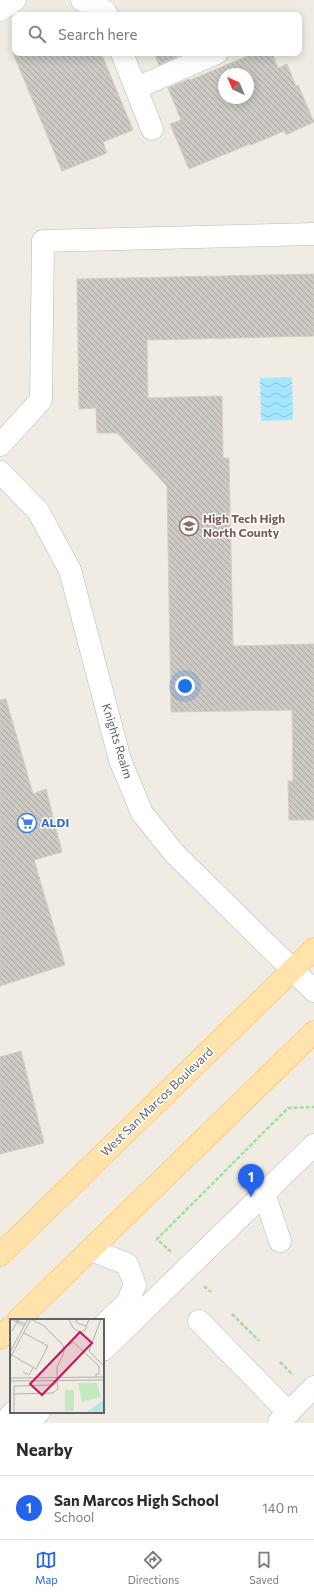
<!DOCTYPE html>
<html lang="en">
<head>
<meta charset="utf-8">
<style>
  body { margin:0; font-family:Commissioner,sans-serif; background:#f2f2f3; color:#2b2b33 }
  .compass { position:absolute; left:218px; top:68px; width:36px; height:36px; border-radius:50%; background:#fff; box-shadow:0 2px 10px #0003; rotate:316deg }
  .you { position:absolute; left:185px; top:686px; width:14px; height:14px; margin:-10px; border:3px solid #fff; border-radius:50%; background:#1a73e8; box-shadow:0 0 0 6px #1a73e833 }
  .badge { display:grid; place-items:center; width:26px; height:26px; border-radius:50%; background:#2563eb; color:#fff; font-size:13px; font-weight:700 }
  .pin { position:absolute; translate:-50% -33px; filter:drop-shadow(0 1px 2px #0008) }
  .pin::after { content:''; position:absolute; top:21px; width:14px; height:12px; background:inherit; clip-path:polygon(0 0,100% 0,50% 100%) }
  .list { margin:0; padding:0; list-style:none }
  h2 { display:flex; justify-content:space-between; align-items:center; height:52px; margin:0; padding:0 16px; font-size:17px }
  h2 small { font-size:13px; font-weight:400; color:#7c7c81 }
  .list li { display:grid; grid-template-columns:26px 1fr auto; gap:12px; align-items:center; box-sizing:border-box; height:64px; padding:0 16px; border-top:1px solid #e1e1e2 }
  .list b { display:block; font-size:15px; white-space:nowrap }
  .list p { margin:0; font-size:13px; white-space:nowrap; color:#7c7c81 }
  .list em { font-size:13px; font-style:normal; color:#7c7c81 }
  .icon { flex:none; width:22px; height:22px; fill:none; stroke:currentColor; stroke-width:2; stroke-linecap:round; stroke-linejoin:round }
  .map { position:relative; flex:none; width:314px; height:1423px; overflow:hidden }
  .search { position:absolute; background:#fff; box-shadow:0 2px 10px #0003; left:12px; right:12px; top:12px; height:44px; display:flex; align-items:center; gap:10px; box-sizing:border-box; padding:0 14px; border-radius:8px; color:#7c7c81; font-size:15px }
  .sheet { height:116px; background:#fff }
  nav { display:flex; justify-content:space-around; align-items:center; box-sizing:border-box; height:56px; border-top:1px solid #e1e1e2; background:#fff; font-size:11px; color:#7c7c81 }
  nav a { display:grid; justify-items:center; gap:2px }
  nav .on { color:#2563eb }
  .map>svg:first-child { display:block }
</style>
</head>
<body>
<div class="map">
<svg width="314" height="1423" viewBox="0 0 314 1423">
  <defs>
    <pattern id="water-waves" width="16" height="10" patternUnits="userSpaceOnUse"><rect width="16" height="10" fill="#a5e7ff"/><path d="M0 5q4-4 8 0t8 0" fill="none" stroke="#8abfd2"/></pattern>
    <pattern id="building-back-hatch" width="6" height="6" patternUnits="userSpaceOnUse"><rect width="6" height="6" fill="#cdc9c3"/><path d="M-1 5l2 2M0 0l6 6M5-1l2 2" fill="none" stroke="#aaa7a2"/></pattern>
  </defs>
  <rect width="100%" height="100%" fill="#f0ece4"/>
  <path fill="url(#water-waves)" d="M292 377 293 420 261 421 260 378Z"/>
  <path fill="url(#building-back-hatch)" stroke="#d6ccc2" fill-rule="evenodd" d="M13 53H101L133 130 103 142 107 153 62 171Z
    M154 53H179L180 55 159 65Z
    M255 53H272L278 68 287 64 296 86 298 85 314 122 286 135 284 131 251 145 250 144 189 169 170 124 181 120 168 88 189 79 190 80ZM224 74H248V98H224Z
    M314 274V336L147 340 148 398 222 396 223 458H229L233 646 314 644V820H289L288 781H293L292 710 171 712 167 486 117 433H97L96 408 79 409 77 279Z
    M6 699 33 794 46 789 62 852 34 860 65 965 0 986V700Z
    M21 1051 44 1143 0 1154V1057Z"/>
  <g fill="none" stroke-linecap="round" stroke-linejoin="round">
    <defs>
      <path id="minor" d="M82 0 105 11 107 15
        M0 10 15 0
        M122 53 152 129
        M136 88 217 53
        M0 445 41 400 43 241 314 234
        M0 472 38 511 70 570 120 760 142 813 174 853 314 991
        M264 1193 280 1241
        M91 1250 127 1264 135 1285 127 1303 103 1326
        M199 1321 289 1413
        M103 1350 314 1145
        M279 1422 314 1387
        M7 1423 9 1417 14 1412
        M28 1423 39 1412"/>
      <path id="major" d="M0 1255 314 949
        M18 1320 314 1032
        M0 1338 11 1327"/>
    </defs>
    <use href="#minor" stroke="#b5b9bd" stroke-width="23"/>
    <use href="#major" stroke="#ffb14e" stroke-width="23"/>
    <path stroke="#a0dea6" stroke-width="2.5" stroke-dasharray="4 2" stroke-linecap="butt" d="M171 1252 157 1239 288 1108 314 1107
      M204 1286 211 1292
      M232 1314 259 1341
      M280 1362 293 1375"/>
    <use href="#minor" stroke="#fff" stroke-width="22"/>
    <use href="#major" stroke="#ffe3aa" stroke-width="22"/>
  </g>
  <defs>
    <symbol id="school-ring" viewBox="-11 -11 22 22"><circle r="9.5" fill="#fff" stroke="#8d6e63" stroke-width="1.5"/><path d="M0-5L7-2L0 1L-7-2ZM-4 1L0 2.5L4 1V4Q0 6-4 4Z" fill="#8d6e63"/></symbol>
    <symbol id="supermarket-ring" viewBox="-11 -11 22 22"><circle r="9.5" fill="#fff" stroke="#3f7fe0" stroke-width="1.5"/><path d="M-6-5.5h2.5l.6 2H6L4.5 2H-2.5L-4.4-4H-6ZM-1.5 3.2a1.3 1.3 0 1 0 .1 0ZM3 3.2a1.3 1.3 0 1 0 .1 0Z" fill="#3f7fe0"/></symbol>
  </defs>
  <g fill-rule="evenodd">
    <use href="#school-ring" x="178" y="515" width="22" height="22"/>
    <use href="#supermarket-ring" x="16" y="812" width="22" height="22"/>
  </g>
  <g text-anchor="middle" stroke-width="3" stroke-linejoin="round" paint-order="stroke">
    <g font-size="12" font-weight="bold" fill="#785e54" stroke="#fff" text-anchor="start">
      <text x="203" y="523">High Tech High<tspan x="203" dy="14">North County</tspan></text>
    </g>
    <g font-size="12" fill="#5c6266" stroke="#fff">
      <text transform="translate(117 741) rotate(73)" y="4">Knights Realm</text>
      <text transform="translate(157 1102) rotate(-44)" y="4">West San Marcos Boulevard</text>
    </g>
    <g font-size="12" font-weight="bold" fill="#366cbe" stroke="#fff" text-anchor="start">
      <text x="41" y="827">ALDI</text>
    </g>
  </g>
  <g transform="translate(10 1319)">
    <rect width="94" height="94" fill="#f0ece4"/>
    <path d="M94 83V94H81L88 85Z" fill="#c5eabe"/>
    <path d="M68 64H87L91 78 72 83ZM55 71H64V92H55Z" fill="#c5eabe"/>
    <path fill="none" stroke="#a5e7ff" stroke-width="2" d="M77 94 94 82M85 94H83L94 87"/>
    <path fill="none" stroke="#b1b1ae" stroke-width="1" d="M1 0 14 7M4 0 15 5M21 0 34 7 53 26 54 33 47 48V58M59 0 63 9 71 14 75 11 79 0M66 0 67 4 76 7M91 0 79 32 94 47M2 12 9 0M54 29 63 23 89 47V55H86V58M0 33 18 0M0 35 26 50 38 27 14 14M0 39 21 0M13 53 19 56 23 49M0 59 94 58M0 62 94 61M3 75 43 74 48 70 47 62M4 94V67L44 66 47 62"/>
    <path fill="#c2185b" fill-opacity="0.15" stroke="#c2185b" stroke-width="2" d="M70 13 82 24 32 76 20 65Z"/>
    <rect width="94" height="94" fill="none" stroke="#5c6266" stroke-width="2"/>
  </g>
</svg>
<svg class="compass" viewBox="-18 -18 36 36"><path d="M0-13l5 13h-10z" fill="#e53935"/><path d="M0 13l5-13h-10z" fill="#7c7c81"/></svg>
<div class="you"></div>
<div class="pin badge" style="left:251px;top:1197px">1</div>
<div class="search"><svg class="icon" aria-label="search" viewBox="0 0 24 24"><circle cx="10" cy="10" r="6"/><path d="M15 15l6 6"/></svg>Search here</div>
</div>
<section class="sheet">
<h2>Nearby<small></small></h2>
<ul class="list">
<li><span class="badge">1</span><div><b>San Marcos High School</b><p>School</p></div><em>140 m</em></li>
</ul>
</section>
<nav>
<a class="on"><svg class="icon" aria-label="map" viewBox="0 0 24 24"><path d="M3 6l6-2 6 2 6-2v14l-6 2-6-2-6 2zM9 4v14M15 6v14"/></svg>Map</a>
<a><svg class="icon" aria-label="directions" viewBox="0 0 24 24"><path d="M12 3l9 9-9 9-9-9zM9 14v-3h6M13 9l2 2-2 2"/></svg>Directions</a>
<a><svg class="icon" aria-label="saved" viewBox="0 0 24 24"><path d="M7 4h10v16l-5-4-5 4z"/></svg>Saved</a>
</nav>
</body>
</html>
